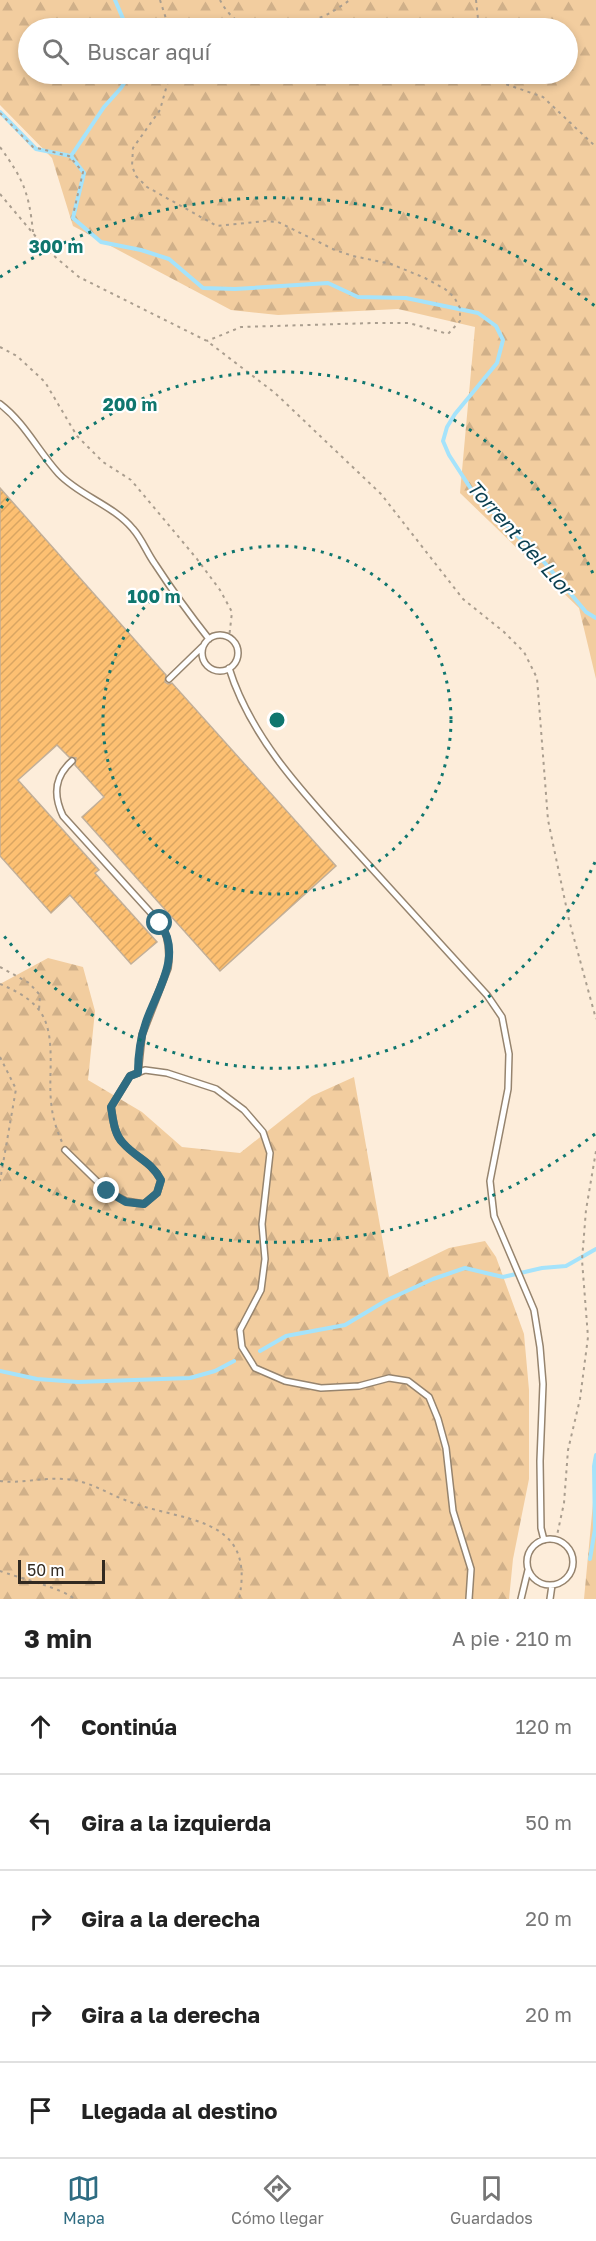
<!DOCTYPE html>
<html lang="es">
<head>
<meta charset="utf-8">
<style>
  body { margin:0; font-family:"Golos Text",sans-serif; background:#f2f2f2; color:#222 }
  .scale { position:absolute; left:18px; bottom:15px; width:87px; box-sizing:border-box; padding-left:6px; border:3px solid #322a21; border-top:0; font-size:16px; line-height:21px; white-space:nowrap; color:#322a21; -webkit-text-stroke:4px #fff; paint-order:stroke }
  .stop { position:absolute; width:18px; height:18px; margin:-14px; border:4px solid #2e6c82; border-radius:50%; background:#fff }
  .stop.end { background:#2e6c82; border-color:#fff; box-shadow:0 2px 6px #0008 }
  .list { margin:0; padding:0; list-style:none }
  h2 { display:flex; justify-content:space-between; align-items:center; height:78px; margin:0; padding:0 24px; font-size:26px }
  h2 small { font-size:20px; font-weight:400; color:#767676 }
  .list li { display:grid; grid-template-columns:39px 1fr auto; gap:18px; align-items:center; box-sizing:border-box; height:96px; padding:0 24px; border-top:2px solid #e0e0e0 }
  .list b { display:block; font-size:22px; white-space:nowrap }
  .list em { font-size:20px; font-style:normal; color:#767676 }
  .icon { flex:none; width:33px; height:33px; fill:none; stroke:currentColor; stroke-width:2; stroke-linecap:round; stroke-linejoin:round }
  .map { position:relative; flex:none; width:596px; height:1599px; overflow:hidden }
  .search { position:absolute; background:#fff; box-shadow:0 3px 9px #0003; left:18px; right:18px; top:18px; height:66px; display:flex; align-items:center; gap:15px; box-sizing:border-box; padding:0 21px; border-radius:33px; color:#767676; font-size:22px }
  .sheet { height:558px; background:#fff }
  nav { display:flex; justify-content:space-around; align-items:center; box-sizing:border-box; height:84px; border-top:2px solid #e0e0e0; background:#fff; font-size:16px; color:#767676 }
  nav a { display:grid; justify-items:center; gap:3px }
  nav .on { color:#2e6c82 }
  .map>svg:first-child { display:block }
</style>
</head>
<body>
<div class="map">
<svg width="596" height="1599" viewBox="0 0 596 1599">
  <defs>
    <pattern id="forest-firs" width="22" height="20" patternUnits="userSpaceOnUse" patternTransform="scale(1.5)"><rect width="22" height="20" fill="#f2cd9f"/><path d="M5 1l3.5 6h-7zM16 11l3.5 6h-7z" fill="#d0b089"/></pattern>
    <pattern id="building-hatch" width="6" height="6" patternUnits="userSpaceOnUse" patternTransform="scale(1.5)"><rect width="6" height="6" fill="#fdc072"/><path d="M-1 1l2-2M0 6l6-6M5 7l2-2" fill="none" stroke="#d9a562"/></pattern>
  </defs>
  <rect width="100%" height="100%" fill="#fdedda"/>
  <path fill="url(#forest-firs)" fill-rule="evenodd" d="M0 0H596V679L579 608 460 493 475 327 398 309 278 315 231 310 73 226 52 158 0 105ZM28 28H568V74H28Z
    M48 958 83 967 95 1011 88 1080 142 1112 182 1147 240 1153 312 1096 354 1077 389 1277 449 1248 485 1241 496 1257 524 1334 529 1390V1479L513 1559 509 1599H0V984Z
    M596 1490V1599H584L593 1503Z"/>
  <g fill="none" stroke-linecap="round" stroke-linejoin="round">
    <path stroke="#a5e3fb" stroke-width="4" d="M115 0 127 28
      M0 112 36 149 71 156 84 173 73 218 101 242 141 250 169 259 203 288 235 289 328 283 358 297 406 298 478 313 496 326 503 340 497 363 455 414 447 427 443 441 449 455 473 492 544 562 586 612 596 618
      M71 156 104 107 121 88 130 74
      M260 1351 286 1336 345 1325 387 1300 433 1279 465 1268 503 1277 542 1268 566 1266 596 1249
      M0 1371 37 1379 78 1382 190 1378 215 1371 234 1361
      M590 1559 595 1529 594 1466 596 1455"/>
  </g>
  <path fill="url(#building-hatch)" stroke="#c2af98" stroke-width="1.5" d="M0 488 166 675 165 682 168 684 172 683 336 866 220 971 82 817 104 797 75 765 76 758 69 757 57 745 18 780 99 870 95 873 157 942 131 964 70 895 51 913 0 856Z"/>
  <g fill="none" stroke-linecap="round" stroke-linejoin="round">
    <defs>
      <path id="service" d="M0 404C25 423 38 451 59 474 80 496 113 505 133 529 142 539 147 553 155 564 172 590 190 615 209 639
        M202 653a18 18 0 1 1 36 0a18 18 0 1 1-36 0Z
        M229 668C251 739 306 796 355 850 399 899 443 946 487 995L502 1017 509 1054 508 1089 490 1181 494 1216 534 1310 540 1347 543 1384 540 1461 541 1528 544 1540
        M169 679 202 647
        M72 761C54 777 53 795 63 816L160 923C169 936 170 953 168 968L142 1035 138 1073
        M65 1150 107 1191 126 1201 144 1204 157 1193 161 1180C151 1161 136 1158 123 1143 114 1134 113 1119 111 1107L130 1076 145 1070 167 1073 216 1089 244 1110 263 1132 270 1153 262 1224 265 1259 261 1290 240 1330 242 1347 255 1368 285 1381 321 1388 359 1386 389 1378 408 1381 429 1397 438 1419 446 1448 453 1511 471 1569 469 1599
        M527 1562a23 23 0 1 1 46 0a23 23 0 1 1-46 0Z
        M521 1599 528 1570
        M550 1599 552 1585"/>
    </defs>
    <use href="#service" stroke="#96846e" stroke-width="8"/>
    <path stroke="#aa9e8f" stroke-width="2" stroke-dasharray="3 4.5" stroke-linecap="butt" d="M160 0 169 28
      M220 0C226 12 237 24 251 27 275 32 309 24 330 13 337 9 344 4 350 0
      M476 0 479 28
      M170 74 160 110 133 148 132 166 136 176 147 187 217 226 266 221 278 222 335 250 353 256 391 264 425 278 445 289 454 297 460 308V321L448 334 409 323H374L241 327 207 341
      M487 74 491 79 543 97 596 147
      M0 113 33 147 69 156 83 172 73 215
      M0 147C23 179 29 192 33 232
      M0 194 47 250 79 277 207 341 275 393 381 494 463 599 504 632 524 652 537 678 548 820 569 920 596 1019
      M0 347 17 356 45 382 77 436 103 462 131 480 197 559 220 590 232 612 229 638
      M0 967 29 983 40 995 39 1010
      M0 984C14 990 29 997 39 1010 57 1033 48 1074 51 1101 52 1115 56 1129 62 1142
      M0 1057 16 1089 0 1181
      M0 1481C22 1484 43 1477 64 1479 88 1480 104 1492 125 1500 180 1523 257 1513 239 1599
      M556 1540 564 1503 568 1450 580 1399 588 1337 582 1260 586 1210 596 1151
      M0 1571C16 1577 65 1589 74 1599"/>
    <use href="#service" stroke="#fff" stroke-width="5"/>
  </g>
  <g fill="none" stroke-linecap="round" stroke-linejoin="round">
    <path stroke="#2e6c82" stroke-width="8" d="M107 1191 126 1202 144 1204 157 1193 161 1180C151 1161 136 1158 123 1143 114 1134 113 1119 111 1107L130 1076 138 1073C138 1055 140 1039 146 1022 157 990 183 956 160 923"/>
  </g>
  <g fill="none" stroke="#0f766e" stroke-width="3" stroke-dasharray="3 6">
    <circle cx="277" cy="720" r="174"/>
    <path d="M595 862A348 348 0 0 1 1 932M1 508A348 348 0 0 1 595 578"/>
    <path d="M595 1134A522 522 0 0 1 0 1163M0 277A522 522 0 0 1 595 306"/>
  </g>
  <g text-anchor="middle" stroke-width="4.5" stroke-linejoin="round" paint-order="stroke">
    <g font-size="20" font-style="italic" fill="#093e4f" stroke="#fff">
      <text transform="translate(520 538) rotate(48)" y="7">Torrent del Llor</text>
    </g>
  </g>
  <circle cx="277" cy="720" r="9" fill="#0f766e" stroke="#fff" stroke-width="3"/>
  <g font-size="18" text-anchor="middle" font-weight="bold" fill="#0f766e" stroke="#fff" stroke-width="4.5" stroke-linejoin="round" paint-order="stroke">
    <text x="56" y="253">300 m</text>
    <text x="130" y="411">200 m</text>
    <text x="154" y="603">100 m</text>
  </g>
</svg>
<div class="scale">50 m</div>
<div class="stop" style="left:160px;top:923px"></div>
<div class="stop end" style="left:107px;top:1191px"></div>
<div class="search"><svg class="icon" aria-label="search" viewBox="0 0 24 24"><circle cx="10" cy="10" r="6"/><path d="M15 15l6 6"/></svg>Buscar aquí</div>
</div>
<section class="sheet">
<h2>3 min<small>A pie · 210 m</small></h2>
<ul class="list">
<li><svg class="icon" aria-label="ahead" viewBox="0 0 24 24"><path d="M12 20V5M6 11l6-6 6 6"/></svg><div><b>Continúa</b></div><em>120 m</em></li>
<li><svg class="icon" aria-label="left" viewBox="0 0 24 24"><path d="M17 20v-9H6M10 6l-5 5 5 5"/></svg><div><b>Gira a la izquierda</b></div><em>50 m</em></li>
<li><svg class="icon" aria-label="right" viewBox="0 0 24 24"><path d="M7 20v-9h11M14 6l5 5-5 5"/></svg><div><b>Gira a la derecha</b></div><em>20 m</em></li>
<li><svg class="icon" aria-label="right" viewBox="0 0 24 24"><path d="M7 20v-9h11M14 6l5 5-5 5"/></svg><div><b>Gira a la derecha</b></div><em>20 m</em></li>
<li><svg class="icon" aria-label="arrive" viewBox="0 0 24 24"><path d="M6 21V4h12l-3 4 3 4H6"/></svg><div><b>Llegada al destino</b></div></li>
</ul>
</section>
<nav>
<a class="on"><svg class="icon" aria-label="map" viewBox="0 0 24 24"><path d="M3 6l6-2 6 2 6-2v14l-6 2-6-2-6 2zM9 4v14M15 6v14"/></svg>Mapa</a>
<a><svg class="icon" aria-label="directions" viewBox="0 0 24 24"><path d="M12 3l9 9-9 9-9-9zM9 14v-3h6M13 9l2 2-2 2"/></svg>Cómo llegar</a>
<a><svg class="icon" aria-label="saved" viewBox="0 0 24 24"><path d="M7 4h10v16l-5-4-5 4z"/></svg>Guardados</a>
</nav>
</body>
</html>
